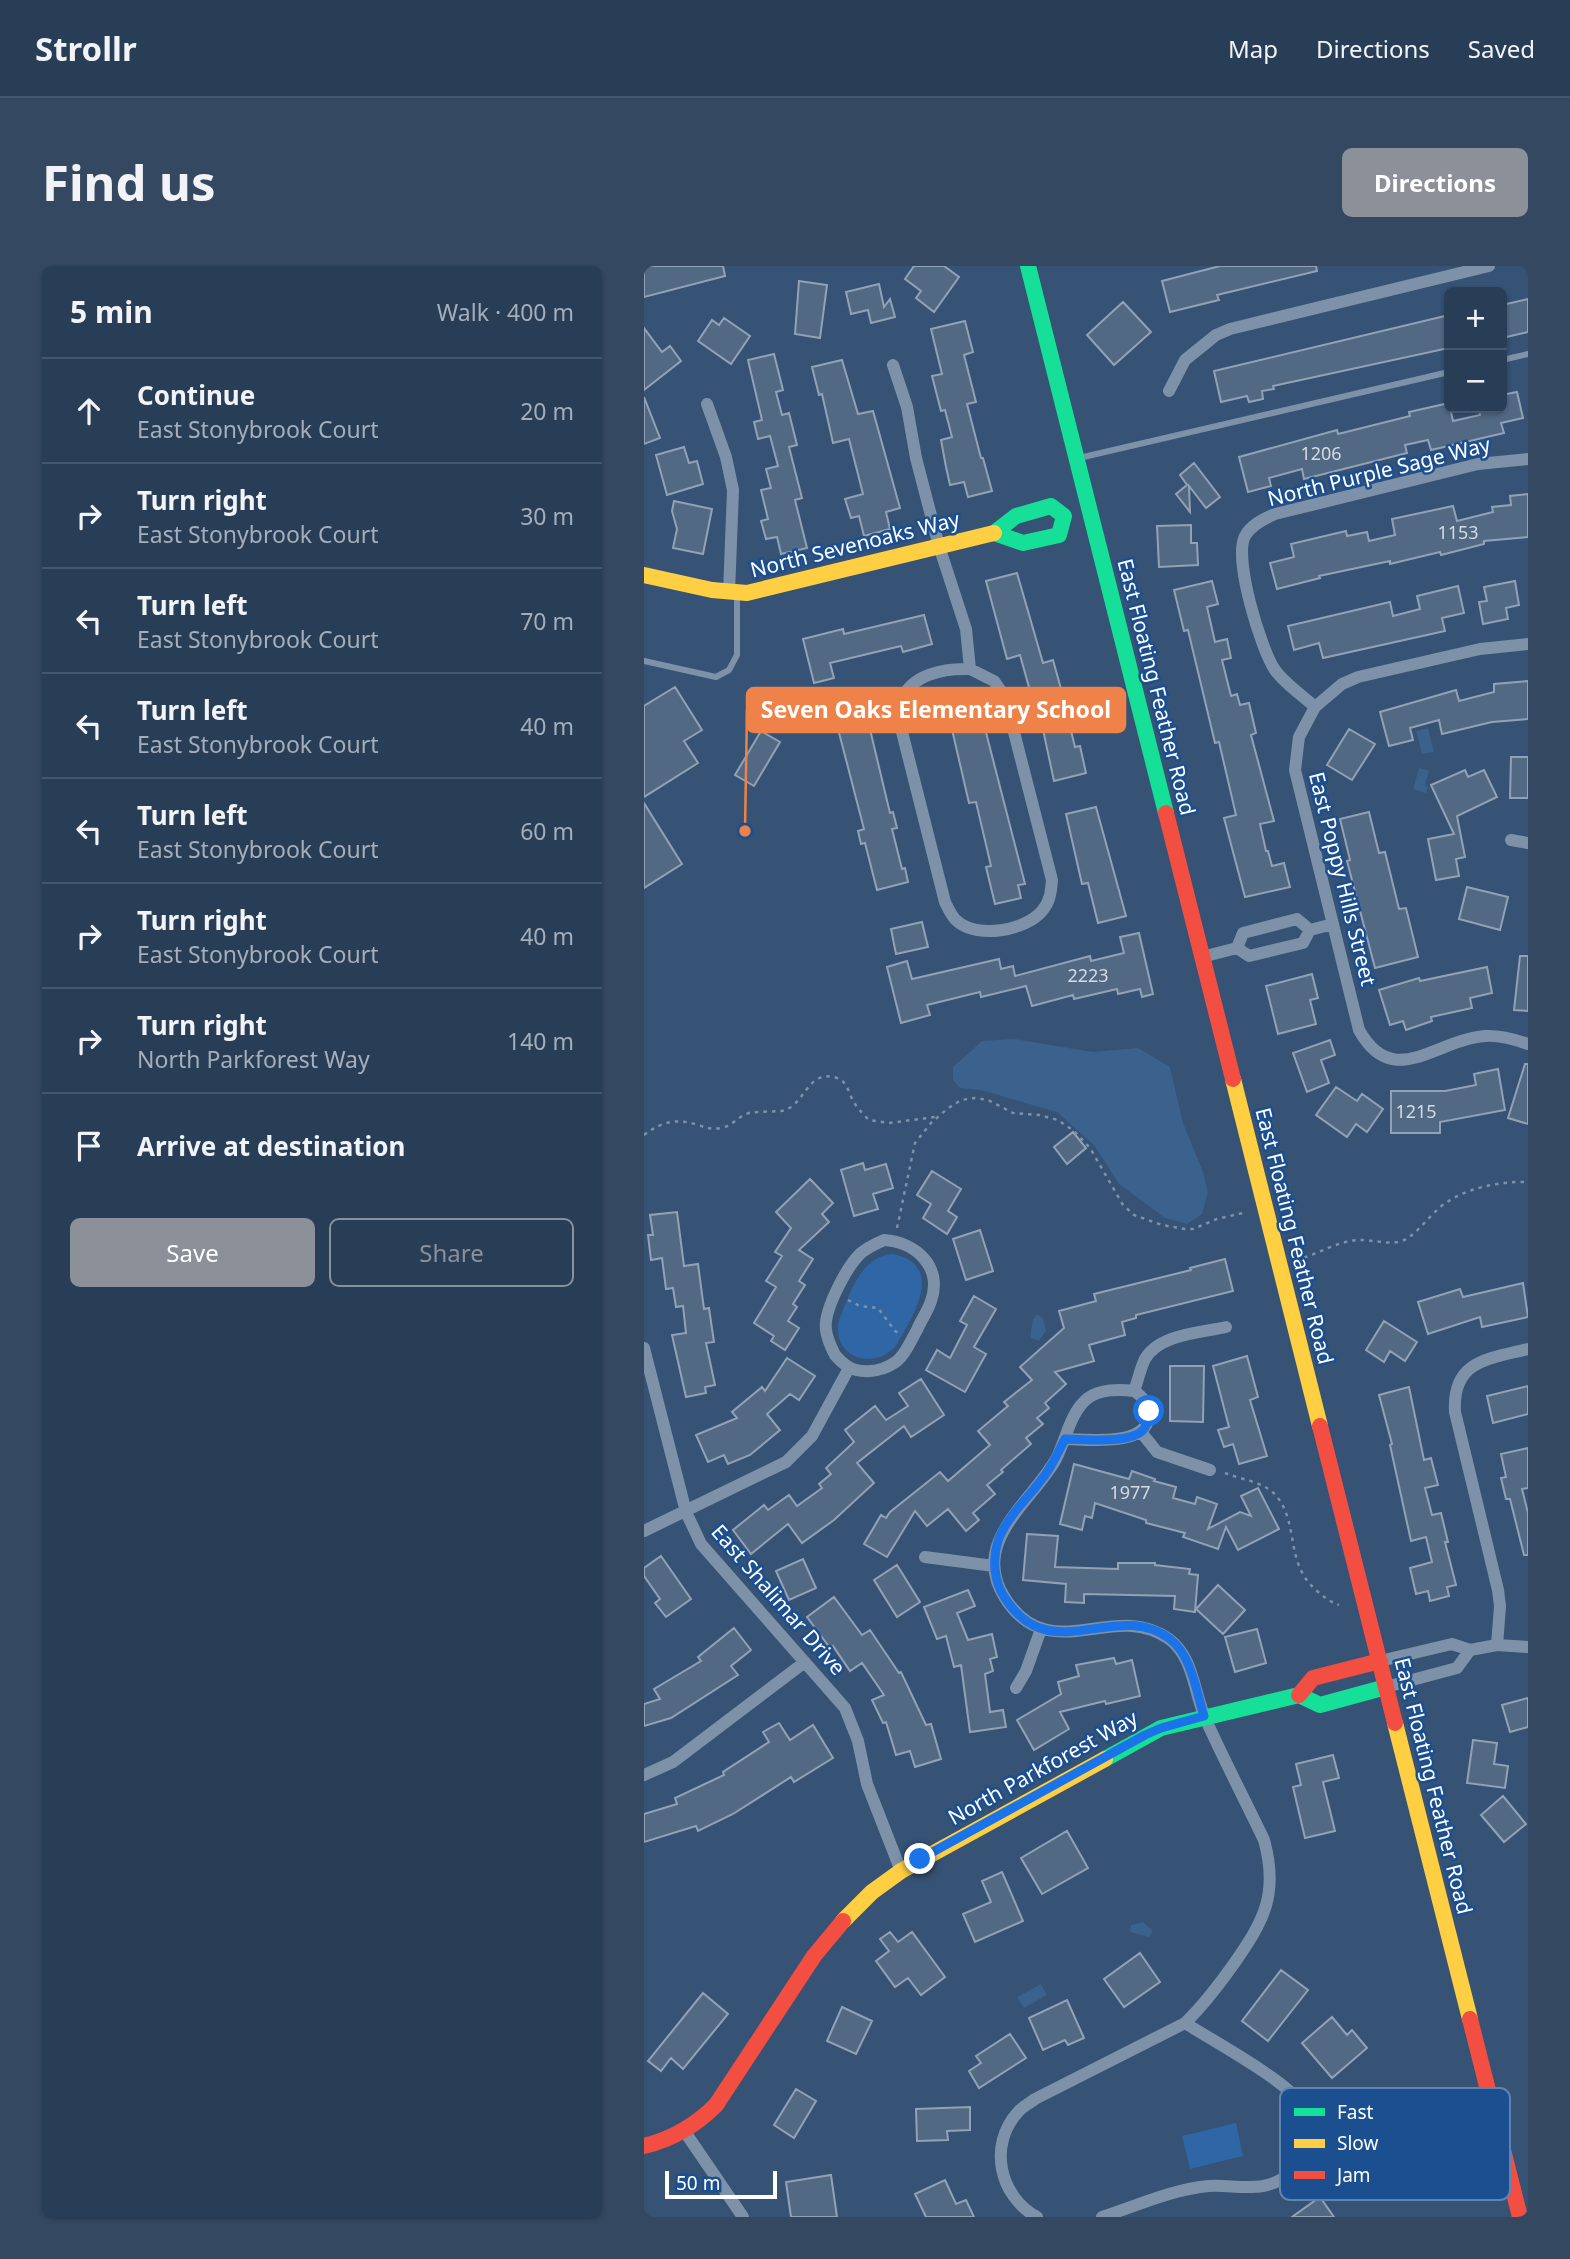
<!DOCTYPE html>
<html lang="en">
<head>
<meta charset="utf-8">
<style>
  body { margin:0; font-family:"Noto Sans",sans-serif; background:#344961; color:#f1f3f6 }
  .controls { position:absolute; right:21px; top:21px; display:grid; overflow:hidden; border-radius:10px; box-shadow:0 2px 5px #0004 }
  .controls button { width:63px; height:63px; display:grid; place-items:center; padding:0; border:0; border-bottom:2px solid #44576d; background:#283e57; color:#f1f3f6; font:35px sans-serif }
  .scale { position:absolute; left:21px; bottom:18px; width:112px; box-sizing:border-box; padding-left:7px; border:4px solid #fff; border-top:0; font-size:19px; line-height:24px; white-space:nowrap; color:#fff; -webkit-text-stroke:5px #1b4f8f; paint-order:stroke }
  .stop { position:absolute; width:21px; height:21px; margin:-16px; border:5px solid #1a73e8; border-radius:50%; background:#fff }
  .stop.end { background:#1a73e8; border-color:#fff; box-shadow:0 2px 7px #0008 }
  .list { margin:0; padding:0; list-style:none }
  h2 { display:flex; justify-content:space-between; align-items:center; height:91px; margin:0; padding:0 28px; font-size:30px }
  h2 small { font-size:23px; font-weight:400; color:#a5aeba }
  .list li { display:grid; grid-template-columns:46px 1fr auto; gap:21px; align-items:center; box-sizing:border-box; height:105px; padding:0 28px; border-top:2px solid #44576d }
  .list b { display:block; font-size:26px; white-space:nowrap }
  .list p { margin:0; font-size:23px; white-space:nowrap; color:#a5aeba }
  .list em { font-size:23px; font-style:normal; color:#a5aeba }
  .actions { display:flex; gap:14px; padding:21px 28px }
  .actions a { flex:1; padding:16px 0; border:2px solid #8c9099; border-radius:10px; text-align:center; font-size:24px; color:#8c9099 }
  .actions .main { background:#8c9099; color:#fff }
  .icon { flex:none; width:38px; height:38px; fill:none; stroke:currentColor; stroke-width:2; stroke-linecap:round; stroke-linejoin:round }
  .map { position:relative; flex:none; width:884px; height:1951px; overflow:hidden; border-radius:10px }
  header { display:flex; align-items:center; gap:42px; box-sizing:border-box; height:98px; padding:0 35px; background:#283e57; border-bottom:2px solid #44576d }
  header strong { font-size:33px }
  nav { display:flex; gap:38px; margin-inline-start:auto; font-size:24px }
  .intro { display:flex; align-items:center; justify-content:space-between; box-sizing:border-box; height:168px; padding:0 42px }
  h1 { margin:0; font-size:49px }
  .button { padding:18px 32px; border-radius:10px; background:#8c9099; color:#fff; font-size:24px; font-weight:700 }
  main { display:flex; gap:42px; padding:0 42px }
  aside { flex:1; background:#283e57; border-radius:10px; box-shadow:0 2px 5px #0004 }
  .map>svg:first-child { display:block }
</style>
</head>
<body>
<header>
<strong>Strollr</strong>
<nav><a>Map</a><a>Directions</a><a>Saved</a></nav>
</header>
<div class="intro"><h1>Find us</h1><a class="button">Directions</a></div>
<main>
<aside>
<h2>5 min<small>Walk · 400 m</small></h2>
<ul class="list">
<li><svg class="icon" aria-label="ahead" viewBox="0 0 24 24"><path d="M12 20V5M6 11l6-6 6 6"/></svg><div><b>Continue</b><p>East Stonybrook Court</p></div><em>20 m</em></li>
<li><svg class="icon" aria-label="right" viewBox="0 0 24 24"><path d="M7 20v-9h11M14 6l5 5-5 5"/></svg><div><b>Turn right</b><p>East Stonybrook Court</p></div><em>30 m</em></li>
<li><svg class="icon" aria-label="left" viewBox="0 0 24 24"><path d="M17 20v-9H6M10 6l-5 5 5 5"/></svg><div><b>Turn left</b><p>East Stonybrook Court</p></div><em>70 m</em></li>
<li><svg class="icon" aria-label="left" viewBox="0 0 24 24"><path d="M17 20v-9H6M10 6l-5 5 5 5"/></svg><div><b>Turn left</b><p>East Stonybrook Court</p></div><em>40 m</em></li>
<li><svg class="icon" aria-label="left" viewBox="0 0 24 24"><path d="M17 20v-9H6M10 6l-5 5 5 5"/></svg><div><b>Turn left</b><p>East Stonybrook Court</p></div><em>60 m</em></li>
<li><svg class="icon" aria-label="right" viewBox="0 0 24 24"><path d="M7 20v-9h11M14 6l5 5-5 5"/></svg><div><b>Turn right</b><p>East Stonybrook Court</p></div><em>40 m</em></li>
<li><svg class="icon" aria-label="right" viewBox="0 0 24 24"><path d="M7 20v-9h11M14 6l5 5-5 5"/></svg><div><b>Turn right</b><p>North Parkforest Way</p></div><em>140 m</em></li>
<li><svg class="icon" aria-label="arrive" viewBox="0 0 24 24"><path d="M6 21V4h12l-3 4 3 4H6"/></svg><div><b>Arrive at destination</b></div></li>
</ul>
<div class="actions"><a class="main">Save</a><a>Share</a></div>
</aside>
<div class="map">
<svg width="884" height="1951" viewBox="0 0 884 1951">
  <rect width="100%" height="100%" fill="#365274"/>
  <path fill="#2f66a5" d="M249 988C303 1000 268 1051 252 1080 228 1106 187 1091 195 1054 206 1028 216 990 249 988Z
    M592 1857 599 1890 546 1903 538 1870Z"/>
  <path fill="#3b618d" d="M784 462 790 486 778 488 772 465Z
    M775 502 785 505 781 520 784 521 782 527 769 523Z
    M370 773 449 786 494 782 526 801 539 857 559 906 564 926 558 948 543 958 521 952 475 918 450 879 413 846 337 824 316 822 309 814V801L338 775Z
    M393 1048 399 1052 402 1065 395 1075 387 1072C386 1067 388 1059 389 1053Z
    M499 1656 508 1664V1667L505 1671 486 1666 487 1659Z
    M397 1718 403 1729 380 1742 373 1731Z"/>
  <path fill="#526984" stroke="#92a2b6" stroke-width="2" d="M0 0H79L81 10 0 31Z
    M270 0H300L315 11 290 46 272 32 277 25 261 13Z
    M576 0H672L673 5 573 29 575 34 526 46 518 15Z
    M155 15 183 19 176 72 151 68Z
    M235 18 240 41 246 33 251 51 227 57 224 44 207 48 202 26Z
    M884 33V66L858 72V39Z
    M479 36 507 66 470 99 443 69Z
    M805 49V82L629 120 630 123 618 125 619 133 605 136 603 130 577 136 570 105Z
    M80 52 106 70 87 98 54 75 68 54 75 59Z
    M321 55 329 86 320 89 332 136 323 138 337 192H339L348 225 324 231 320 216 306 219 302 201 297 174 308 171 301 144 297 145 288 110 298 108 287 63Z
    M0 62 18 86 26 80 37 95 0 124Z
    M130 88 139 124 132 126 138 149 145 147 153 179 145 181 158 232 151 234 163 282 137 288 133 271 122 273 117 255 124 253 117 224 127 222 122 203 134 200 126 170 114 173 110 156 118 154 104 94Z
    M198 94 214 148 229 145 256 242 242 246 246 263 220 270 215 250 207 252 201 233 219 228 205 173 189 177 178 128 175 129 168 101Z
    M873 126 879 152 857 157 860 167 787 184 784 174 761 179 763 187 660 213 658 203 625 212 627 220 604 226 595 191 693 164 694 168 766 150 765 146 805 137 809 155 836 149 835 142H858V129Z
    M0 131 16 172 0 178Z
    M40 181 45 197 53 195 59 218 23 229 12 189Z
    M550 197 576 231 562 242 545 220 546 246 532 228 543 219 536 209Z
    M884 228V271L840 275V278L797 289 796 286 746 298V295L675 310 676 312 633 323 626 297 650 291 647 278 702 265 703 270 723 266 725 275 751 269 748 253 809 240 813 255 849 246 848 241 867 239 866 230Z
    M30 235 68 243 59 288 29 282 33 263 28 245Z
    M547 259V277H553L554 299 515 301 513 260Z
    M373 307 399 397 409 394 419 430 425 428 428 442 422 444 431 481 436 480 442 507 410 515 392 431 388 432 376 389 363 393 342 315Z
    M568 315 574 338 563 341 571 376 583 373 587 392 578 394 587 430 593 428 596 439 605 437 612 467 607 469 630 555 616 558 622 585H624L628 600 640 597 646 621 601 631 580 552 592 549 575 476 571 477 544 364 540 365 530 324Z
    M871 315 875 339 862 342 864 353 839 358 835 336 843 335 840 321Z
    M814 320 820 347 798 352 801 365 679 392 675 377 650 384 644 360 746 336 749 350 776 343 773 330Z
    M280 349 288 378 259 386 257 380 186 397 190 412 170 417 159 373 199 363 200 368Z
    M884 415V453L848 456 798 468 795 454 766 462 769 474 745 480 736 446 812 424 815 435 850 426V418Z
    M31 421 58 464 40 475 54 497 0 531V440Z
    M218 424 226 454 224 455 246 547 249 546 253 562 248 563 258 603 261 602 264 616 233 624 221 577 217 578 214 565 220 563 186 432Z
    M337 447 381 618 374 619 377 632 351 638 342 601 347 600 332 536 325 537 306 455Z
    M705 463 731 478 708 514 683 499Z
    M117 465 136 476 110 520 91 509Z
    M867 491H884V532H866Z
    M821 504 824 511 840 504 853 531 813 550 821 591 812 593 815 610 792 614 784 573 810 568 787 519Z
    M0 537 38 598 0 622Z
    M452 541 482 650 454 657 444 617 438 618 422 548Z
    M725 546 735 587 741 586 755 643 762 642 774 691 731 702 703 595 706 594 696 553Z
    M823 621 864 631 856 664 815 653Z
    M278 656 284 681 252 688 247 663Z
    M495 667 509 728 498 731 496 723 474 728 473 723 430 733 429 729 388 740 382 720 337 731 336 726 283 739 286 749 257 757 243 701 263 695 268 713 355 693 357 703 369 700 371 710 446 690 447 695 480 687 476 671Z
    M876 690H884V745L870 744Z
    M843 701 848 727 826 732 828 742 787 751 788 755 762 764 759 755 746 759 735 724 775 712 776 715Z
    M668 708 674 732 666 734 672 758 634 768 622 720Z
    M686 774 691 789 677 794 685 817 663 826 649 787Z
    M881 798H884V858L864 852Z
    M854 803 861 844 796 856V867H747V825H801L832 819 830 808Z
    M692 821 713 835 718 828 739 843 723 866 712 858 703 871 672 849Z
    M429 866 442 882 423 898 410 881Z
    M219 897 221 904 242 898 249 922 229 928 234 943 210 950 197 904Z
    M288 905 317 923 304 945 313 951 303 968 279 952 287 938 273 929Z
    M166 913 189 937 178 948 185 956 155 984 169 993 155 1015 161 1019 149 1038 153 1041 144 1055 155 1062 141 1084 127 1075 130 1070 110 1057 132 1021 122 1015 138 990 131 986 147 962 132 946Z
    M33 946 40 1000 54 998 60 1043 65 1042 70 1076 62 1077 71 1119 61 1121 62 1127 42 1131 28 1069 42 1067 39 1040 32 1041 29 1022 22 1023 18 992 7 994 4 969H9L6 949Z
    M336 964 349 1005 322 1014 309 973Z
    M581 993 589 1025 492 1049V1052L478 1056 481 1069 445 1079 450 1095 411 1106 422 1118 401 1137 405 1142 393 1152 399 1158 382 1172 387 1178 357 1204 359 1206 343 1219 351 1228 329 1247 335 1254 322 1265 304 1243 283 1260 271 1245 243 1291 220 1278 237 1249 242 1252 246 1246 296 1206 304 1215 346 1179 334 1165 364 1140 360 1136 388 1114 376 1101 420 1062 415 1045 452 1035 450 1028 547 1004 546 1002Z
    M879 1017 884 1051 838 1061 836 1051 784 1068 774 1036 816 1023 819 1031Z
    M330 1030 352 1043 330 1081 342 1088 321 1126 282 1104 293 1084 306 1092 323 1059 316 1055Z
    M740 1055 773 1076 761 1095 746 1085 740 1096 722 1084Z
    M603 1090 614 1131 606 1134 623 1190 595 1198 589 1178 580 1181 574 1164 585 1161 569 1100Z
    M143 1092 171 1110 155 1134 146 1128 123 1148 136 1164 106 1189 84 1198 80 1189 64 1196 52 1169 93 1152 88 1146 118 1121 121 1125Z
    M526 1100H560L559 1156 526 1155Z
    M277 1113 300 1149 267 1171 260 1160 213 1197 230 1217 190 1254 158 1277 144 1258 107 1288 89 1264 120 1239 124 1244 145 1229 153 1240 178 1222 175 1218 187 1208 182 1202 210 1176 201 1164 231 1140 242 1154 264 1140 255 1127Z
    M884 1120V1148L849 1157 843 1130Z
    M765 1121 780 1194 787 1192 794 1219 781 1222 788 1249 797 1247 804 1276H801L812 1319 803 1321 805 1330 786 1335 784 1325 772 1328 766 1302 788 1296 782 1271 767 1275 746 1179 748 1178 735 1129Z
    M884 1182V1222L878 1223 884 1247V1289H880L866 1233H862L857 1212 862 1211 857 1188Z
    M430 1198 485 1213 488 1205 511 1213 510 1215 532 1221 529 1232 551 1238 553 1231 573 1238 564 1263 596 1246 607 1250 597 1230 614 1222 635 1263 594 1284 582 1261 574 1283 539 1271 541 1267 502 1257V1254L451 1237 448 1252 441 1250 438 1264 416 1258Z
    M383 1268 414 1270 411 1301 474 1303V1297H511V1299L546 1303 545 1308 554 1309 551 1346 530 1343 531 1330 440 1328V1337L421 1336 422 1318 379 1314Z
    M17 1290 47 1333 22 1351 11 1337 16 1333 0 1310V1302Z
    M159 1293 172 1322 145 1334 132 1305Z
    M253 1299 276 1336 253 1351 230 1314Z
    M574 1319 601 1344 579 1368 552 1343Z
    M324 1324 331 1340 313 1347 324 1374 348 1368 353 1391 346 1393 349 1405 341 1408 346 1446 359 1444 362 1461 326 1466 317 1399 310 1401 302 1370 293 1373 280 1341Z
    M190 1331 218 1369 226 1364 255 1407 257 1406 282 1459 287 1458 297 1493 271 1501 266 1485 252 1489 242 1456 239 1457 228 1434 240 1429 218 1397 206 1405 189 1380 186 1382 163 1351Z
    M90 1362 107 1384 87 1400 94 1409 27 1452 0 1460V1438L16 1433 10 1423 57 1395 54 1391Z
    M613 1363 622 1397 591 1406 581 1371Z
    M470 1392 472 1398 488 1394 496 1430 462 1438 461 1435 416 1446 425 1463 390 1484 373 1454 417 1428 414 1416 435 1410 432 1399Z
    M884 1432V1461L866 1466 858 1439Z
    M135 1457 146 1474 169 1459 189 1492 150 1516 147 1511 89 1548 54 1565 52 1560 0 1576V1548L33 1538 31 1532 80 1509 79 1506 125 1476 119 1466Z
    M829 1474 853 1477 850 1498 864 1500 861 1522 823 1517Z
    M689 1489 695 1512 679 1516 691 1565 661 1572 649 1521 657 1519 652 1498Z
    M859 1530 882 1558 860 1576 837 1549Z
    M423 1565 444 1602 398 1628 377 1592Z
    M358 1606 379 1655 331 1676 319 1648 347 1636 338 1615Z
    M246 1666 254 1676 268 1666 301 1711 277 1729 264 1712 251 1721 232 1695 245 1685 236 1673Z
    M496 1687 516 1716 480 1741 460 1713Z
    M637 1704 664 1724 624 1775 598 1755Z
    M59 1727 84 1748 39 1803 27 1792 17 1805 4 1795Z
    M423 1734 440 1772 424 1779 421 1774 399 1784 385 1752Z
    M198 1741 228 1755 212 1788 183 1775Z
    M688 1751 703 1769 708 1764 723 1782 688 1812 658 1777Z
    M366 1768 382 1792 335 1822 325 1805 337 1797 332 1790Z
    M152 1823 172 1835 150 1872 130 1859Z
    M326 1841V1864L303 1865 304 1874 273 1875 272 1843Z
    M187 1909 193 1951H147L142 1916Z
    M301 1914 312 1938 322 1934 330 1951H282L271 1928Z
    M676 1931 690 1951H648Z"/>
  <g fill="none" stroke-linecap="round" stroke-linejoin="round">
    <path stroke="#7d92a8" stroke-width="2.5" stroke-dasharray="3.5 5" stroke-linecap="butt" d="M0 869C16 857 30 852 51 858 60 861 67 864 77 862 89 860 94 850 105 847 115 845 127 846 137 845 162 841 162 802 193 812 204 815 205 830 211 838 215 844 220 849 225 854L245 857 291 851
      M253 962 271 877 287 857 303 843 317 834 331 832 344 834 369 847 395 849 414 854 430 865 446 882 479 939 490 949 518 959 541 963H549L573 953 603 946
      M652 994C673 989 693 975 714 974 728 973 749 981 762 973 774 966 783 953 793 944 815 923 854 915 884 916
      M204 1034 216 1040 234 1042 251 1065 256 1068
      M581 1207C598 1214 623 1216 634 1232 655 1260 641 1298 673 1325 680 1331 686 1336 695 1339"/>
    <path stroke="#7d92a8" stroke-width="6" d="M858 94 884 88
      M435 192 805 106
      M0 395 72 411 85 404 93 389V329"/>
    <path stroke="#7d92a8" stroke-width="12" d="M249 99 263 141 272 192 295 280 322 363 326 403 350 415 361 431 408 614C407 626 406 636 398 645 381 665 333 673 313 655 308 651 304 642 301 636L256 458C256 452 254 443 257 436 266 408 301 402 326 403
      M525 125 541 94 572 69 586 63 845 0
      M63 138 82 191 89 224 85 327
      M884 193 834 198 631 248C619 253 607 259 601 270 589 292 617 384 631 404 641 418 658 429 671 441L655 471 651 504 715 764C749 825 791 774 841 770 856 769 870 773 884 778
      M671 441 698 418 714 411 836 383 884 378
      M867 574 884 577
      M666 664 653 653 599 667 593 682 605 690 659 677 666 664 689 658
      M558 691 593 682
      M240 974C272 976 299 1001 287 1035 284 1045 277 1054 273 1064 267 1074 262 1088 253 1095 241 1104 226 1107 212 1104 203 1102 197 1096 191 1089 187 1081 183 1073 182 1064 179 1045 203 1000 217 987 224 981 231 978 240 974Z
      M0 1082 42 1246 57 1278 201 1442 214 1475 223 1518 257 1605
      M490 1125C494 1115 496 1103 501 1093 515 1068 556 1067 582 1061
      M497 1166 513 1186 566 1204
      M421 1173C443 1173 506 1182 505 1147 504 1137 498 1130 490 1125 476 1123 456 1123 444 1132 426 1146 422 1174 412 1193 388 1236 325 1276 361 1332 406 1403 470 1333 525 1373 550 1391 550 1428 562 1454 580 1494 601 1534 620 1574 635 1628 620 1655 589 1699 574 1720 560 1739 541 1757
      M0 1265 142 1196 168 1170 205 1102
      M281 1291 350 1300
      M853 1379 856 1340 854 1324 811 1146C808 1095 843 1093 884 1083
      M826 1384 853 1379 884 1381
      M736 1395 808 1378 826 1384 813 1402 742 1421
      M372 1422 382 1405 397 1363
      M0 1509 29 1496 161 1396
      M41 1866 99 1951
      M393 1951C355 1930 344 1879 374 1846 378 1841 386 1837 391 1833L541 1757C566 1773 645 1816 658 1839 666 1852 668 1870 662 1885 654 1904 639 1916 619 1920 602 1923 583 1919 565 1920 529 1923 492 1940 458 1951"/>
    <path stroke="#16e098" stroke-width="16" d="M384 0 522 547
      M407 240 420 250 415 269 379 277 350 267 372 250Z
      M461 1493 517 1462 655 1429 676 1439 742 1421"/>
    <path stroke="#ffcf43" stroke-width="16" d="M0 309 68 324 103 327 350 267
      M589 813 676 1160
      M751 1457 826 1753
      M199 1655 228 1626 257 1605 461 1493"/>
    <path stroke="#f24e42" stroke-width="16" d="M522 547 589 813
      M676 1160 751 1457
      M655 1429 669 1412 736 1395
      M826 1753 876 1951
      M0 1880C29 1873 51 1860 72 1839L170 1690 199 1655"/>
  </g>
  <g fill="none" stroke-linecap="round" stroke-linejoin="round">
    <path stroke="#1a73e8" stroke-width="9" d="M276 1593 501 1469 517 1462 560 1450C552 1425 548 1390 526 1373 472 1332 407 1404 361 1332 350 1316 348 1294 354 1275 363 1249 388 1229 403 1206 410 1196 415 1184 421 1173 439 1173 484 1178 498 1165 504 1160 504 1152 505 1145"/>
  </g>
  <g text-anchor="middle" stroke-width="5" stroke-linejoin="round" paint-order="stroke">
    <g font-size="18" fill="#d4dae0">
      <text x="677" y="194">1206</text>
      <text x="814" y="273">1153</text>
      <text x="444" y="716">2223</text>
      <text x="772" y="852">1215</text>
      <text x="486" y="1233">1977</text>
    </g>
    <g font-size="21" fill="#fff" stroke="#1b4f8f">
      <text transform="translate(735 206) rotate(-14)" y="7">North Purple Sage Way</text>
      <text transform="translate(211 279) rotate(-14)" y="7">North Sevenoaks Way</text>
      <text transform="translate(512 421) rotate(76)" y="7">East Floating Feather Road</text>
      <text transform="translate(698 613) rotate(76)" y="7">East Poppy Hills Street</text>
      <text transform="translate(650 970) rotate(76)" y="7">East Floating Feather Road</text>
      <text transform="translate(134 1334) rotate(49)" y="7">East Shalimar Drive</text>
      <text transform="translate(399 1502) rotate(-29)" y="7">North Parkforest Way</text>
      <text transform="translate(789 1520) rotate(76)" y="7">East Floating Feather Road</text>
    </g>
  </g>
  <rect x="636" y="1822" width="230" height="112" rx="10" fill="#1b4f8f" stroke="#5f84b1" stroke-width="2"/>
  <rect x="650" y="1842" width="31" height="8" fill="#16e098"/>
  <rect x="650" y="1873" width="31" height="9" fill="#ffcf43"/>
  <rect x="650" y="1905" width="31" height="8" fill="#f24e42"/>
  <g font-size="19" fill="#fff">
    <text x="693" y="1853">Fast</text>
    <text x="693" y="1884">Slow</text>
    <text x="693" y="1916">Jam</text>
  </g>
  <path fill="none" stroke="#ee8249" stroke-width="2.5" d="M101 565L103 444"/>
  <circle fill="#ee8249" stroke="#1b4f8f" stroke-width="2.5" cx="101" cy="565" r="7"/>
  <rect fill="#ee8249" stroke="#ee8249" stroke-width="2.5" x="103" y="422" width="378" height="44" rx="7"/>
  <g font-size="23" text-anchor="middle" font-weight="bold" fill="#fff">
    <text x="292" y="452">Seven Oaks Elementary School</text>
  </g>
</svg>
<div class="controls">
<button>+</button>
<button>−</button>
</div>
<div class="scale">50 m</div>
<div class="stop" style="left:505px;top:1145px"></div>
<div class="stop end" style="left:276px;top:1593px"></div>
</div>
</main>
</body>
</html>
